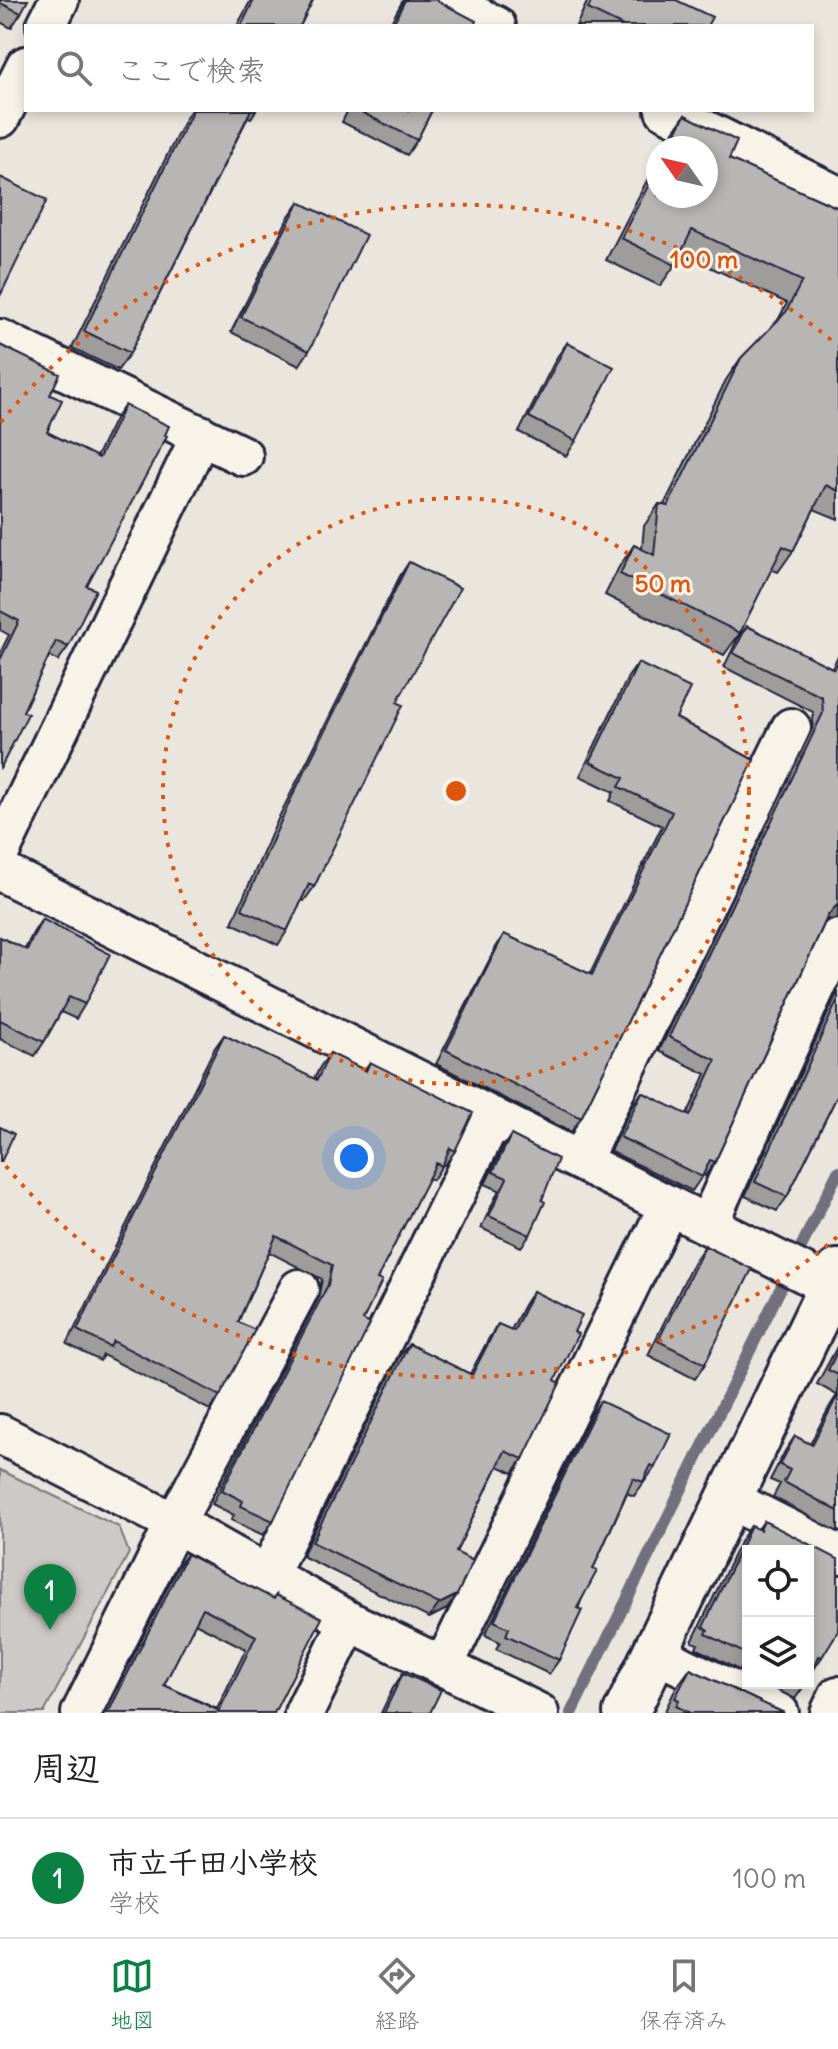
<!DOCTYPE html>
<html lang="ja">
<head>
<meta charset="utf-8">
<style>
  body { margin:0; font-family:Delius,"Klee One",sans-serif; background:#f6f6f6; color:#222 }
  .controls { position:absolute; right:24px; bottom:24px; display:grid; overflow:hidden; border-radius:0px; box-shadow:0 4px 12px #0003 }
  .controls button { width:72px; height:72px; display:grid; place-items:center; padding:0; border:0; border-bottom:2px solid #e0e0e0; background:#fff; color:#222; font:40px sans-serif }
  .compass { position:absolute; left:646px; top:136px; width:72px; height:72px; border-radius:50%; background:#fff; box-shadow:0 4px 12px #0003; rotate:304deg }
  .you { position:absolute; left:354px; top:1158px; width:28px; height:28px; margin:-20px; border:6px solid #fff; border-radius:50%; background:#1a73e8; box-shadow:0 0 0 12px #1a73e833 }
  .badge { display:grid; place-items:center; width:52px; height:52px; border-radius:50%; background:#0b8043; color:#fff; font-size:26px; font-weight:700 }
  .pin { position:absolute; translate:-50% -66px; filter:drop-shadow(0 2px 4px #0008) }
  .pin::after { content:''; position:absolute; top:42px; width:28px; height:24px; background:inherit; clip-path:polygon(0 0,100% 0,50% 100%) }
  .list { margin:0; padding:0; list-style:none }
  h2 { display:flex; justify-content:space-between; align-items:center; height:104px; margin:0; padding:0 32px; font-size:34px }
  h2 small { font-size:26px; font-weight:400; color:#767676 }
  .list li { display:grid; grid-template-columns:52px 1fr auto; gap:24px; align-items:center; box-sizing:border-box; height:120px; padding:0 32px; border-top:2px solid #e0e0e0 }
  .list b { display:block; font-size:30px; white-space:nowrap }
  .list p { margin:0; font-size:26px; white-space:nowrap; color:#767676 }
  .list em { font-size:26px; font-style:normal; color:#767676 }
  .icon { flex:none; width:44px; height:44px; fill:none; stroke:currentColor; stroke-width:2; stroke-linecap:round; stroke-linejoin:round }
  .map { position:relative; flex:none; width:838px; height:1713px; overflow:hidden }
  .search { position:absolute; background:#fff; box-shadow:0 4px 12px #0003; left:24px; right:24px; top:24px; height:88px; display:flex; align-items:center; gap:20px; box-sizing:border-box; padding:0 28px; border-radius:0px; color:#767676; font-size:30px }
  .sheet { height:224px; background:#fff }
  nav { display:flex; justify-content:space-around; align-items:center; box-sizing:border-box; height:112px; border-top:2px solid #e0e0e0; background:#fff; font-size:22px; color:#767676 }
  nav a { display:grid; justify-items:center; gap:4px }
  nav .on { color:#0b8043 }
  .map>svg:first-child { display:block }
</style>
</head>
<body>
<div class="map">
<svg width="838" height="1713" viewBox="0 0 838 1713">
  <rect width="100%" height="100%" fill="#eae6de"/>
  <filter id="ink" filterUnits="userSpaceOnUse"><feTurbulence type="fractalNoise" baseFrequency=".0125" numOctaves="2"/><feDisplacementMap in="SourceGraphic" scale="16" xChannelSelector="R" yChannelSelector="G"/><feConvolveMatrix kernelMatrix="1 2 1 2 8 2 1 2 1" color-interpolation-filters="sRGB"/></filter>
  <g filter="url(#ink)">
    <path fill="#cdc9c6" stroke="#787680" stroke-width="2" d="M0 1470 119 1527 129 1553 44 1713H0Z"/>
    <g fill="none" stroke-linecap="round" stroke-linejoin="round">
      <path stroke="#716f7b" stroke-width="12" d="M571 1713 838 1172"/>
      <defs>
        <path id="minor" d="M444 0 496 26
          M46 26 59 0
          M665 110 838 196
          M0 118 26 66
          M0 339 243 456
          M0 852 201 435
          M0 871 838 1290
          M581 1161 791 728
          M708 1224 838 938
          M0 1434 175 1523 349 1621 539 1713
          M729 1499 838 1554
          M268 1575 493 1117
          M655 1653 779 1713
          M443 1667 669 1205
          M81 1713 175 1523 299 1289
          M304 1713 349 1621
          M830 1713 838 1696"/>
        <path id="tertiary" d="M626 1713 838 1272"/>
      </defs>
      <use href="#minor" stroke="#22223b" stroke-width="44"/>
      <use href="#tertiary" stroke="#22223b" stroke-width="50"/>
      <use href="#minor" stroke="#f7f3e8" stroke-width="38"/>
      <use href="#tertiary" stroke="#f7f3e8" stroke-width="44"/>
    </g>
    <path fill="#9e9d9c" stroke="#22223b" stroke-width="2" fill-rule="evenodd" d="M0 0 21 13 11 28 0 22Z
      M251 0H313L300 26H237Z
      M403 0H436L474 26H389Z
      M588 0H676L707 26H576Z
      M191 110H256L251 118 248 117 130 353 118 370 72 348 185 119Z
      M348 110H432L417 140 407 155 342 122Z
      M685 115 729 159 838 208V519L814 509 793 551 778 572 771 569 740 633 724 655 605 595 619 567 634 545 642 549 644 526 659 504 664 505 726 380 741 358 777 322 787 303 680 253 675 265 660 286 606 260 658 159V196L706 148H664L670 137Z
      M299 202 309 351 299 366 231 332 289 216Z
      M567 343 576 441 566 456 519 432 557 357Z
      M0 345 50 395 47 432 96 457 115 419 125 405 87 586 68 647 58 661 49 656 23 711 0 769V653L9 635 0 630Z
      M409 562 397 702 314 887 304 901 302 900 287 931 278 945 232 923 279 817 400 576Z
      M747 626 832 668 838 656V919L826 920 715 1162 705 1176 703 1175 692 1191 610 1151 632 1106 642 1092 687 1115 706 1074 659 1051 813 727V712L724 667 737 640Z
      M638 663 676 718 754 760 581 1118 571 1132 436 1064 495 949 504 934 590 974 662 826 610 801 614 792 580 776 628 677Z
      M42 919 85 1004 76 1019 61 1012 44 1042 35 1056 0 1039V937L25 949 33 933Z
      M838 991V1094L787 1197 777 1211 745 1196Z
      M224 1035 314 1079 320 1067 330 1053 364 1070 370 1062 455 1151 445 1165 443 1164 433 1180 428 1178 377 1279 363 1320 273 1521 263 1535 231 1520 234 1515 212 1504 318 1299 322 1279 269 1252 238 1322 220 1396 210 1410 103 1355 100 1361 67 1344 214 1049Z
      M511 1135 542 1200 530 1235 521 1247 481 1228 499 1190 485 1184 503 1147Z
      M705 1246V1364L695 1379 648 1355 694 1261Z
      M533 1291 574 1332 523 1459 513 1473 498 1466 456 1552 457 1595 447 1609 429 1618 302 1556 399 1357 409 1344 470 1374 489 1338 498 1324 511 1330 524 1305Z
      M838 1345V1532L773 1497 780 1484 770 1480 785 1451 795 1436 810 1444 830 1406 837 1395 817 1384Z
      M600 1401 655 1467 634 1496 627 1493 593 1569 559 1660 549 1674 496 1649 500 1642 485 1635 591 1415Z
      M764 1521 822 1657 812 1672 748 1551V1675L696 1648 698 1644 692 1642 741 1540 751 1526 758 1529Z
      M187 1554 273 1599 276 1595 274 1713H105L177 1568ZM195 1623 246 1649 217 1709 164 1685Z
      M690 1669 784 1713H664L676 1688Z
      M403 1673 430 1713H381L393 1688Z
      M764 1683H806L795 1699Z"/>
    <path fill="#817f7f" stroke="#22223b" stroke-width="2" d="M838 905V919L826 920 828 915 836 906Z
      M457 1595 447 1609 429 1618 439 1604Z"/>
    <path fill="#b8b6b5" stroke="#22223b" stroke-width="2" fill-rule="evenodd" d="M0 0H28L21 13 0 3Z
      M254 0H313L300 26H241Z
      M405 0H436L476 21 474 26H392Z
      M592 0H676L712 17 707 26H623L588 9Z
      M193 110H251L130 353 84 331Z
      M357 110H432L417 140Z
      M685 115 737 141 729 159 838 208V491L826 485 793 551 783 546 740 633 620 574 634 545 654 555 659 504 668 506 741 358 786 312 802 281 692 230 675 265 621 238 658 167V196H706V148H668Z
      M0 177 47 200 0 296Z
      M299 202 366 235 309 351 241 317Z
      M567 343 614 367 576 441 529 417Z
      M0 345 60 374 50 395 62 400 47 432 99 458 125 405 169 426 165 435 167 436 87 586 96 590 68 647 56 641 23 711 28 714 0 769V660L19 621 0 611Z
      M409 562 460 588 397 702 403 705 314 887 309 884 287 931 242 909 289 803Z
      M747 626 834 669 838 662V905L836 906 828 915 715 1162 710 1160 702 1177 620 1137 642 1092 690 1116 716 1060 669 1037 823 713 822 697 733 653Z
      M638 663 690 688 676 718 754 760 581 1118 446 1050 504 934 592 975 672 812 619 787 624 778 590 762Z
      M42 919 110 954 85 1004 69 997 44 1042 0 1020V937L27 950Z
      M838 999V1094L787 1197 755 1182Z
      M224 1035 317 1080 330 1053 366 1071 370 1062 473 1113 455 1151 450 1148 442 1166 436 1163 377 1279 382 1281 363 1320 370 1324 273 1521 241 1506 243 1501 222 1490 328 1285 332 1265 276 1236 238 1322 255 1330 220 1396 113 1341 110 1347 77 1330Z
      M0 1127 14 1134 1 1162H0Z
      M511 1135 558 1159 542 1200 545 1202 530 1235 489 1216 507 1178 493 1172Z
      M705 1246 752 1269 705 1364 658 1341Z
      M533 1291 582 1315 574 1332 578 1334 555 1380 560 1383 523 1459 505 1451 456 1552 473 1561 457 1595 439 1604 312 1542 409 1344 472 1375 498 1324 514 1331Z
      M838 1350V1375L828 1370Z
      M838 1395V1511L784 1482 790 1470 780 1465 795 1436 812 1445Z
      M600 1401 671 1434 655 1467 651 1465 643 1482 633 1478 593 1569 597 1571 577 1608 582 1610 559 1660 506 1635 509 1628 494 1621Z
      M764 1521 838 1559V1631L822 1657 819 1656 808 1678V1551H748V1655L706 1634 708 1630 703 1627 751 1526 760 1530Z
      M187 1554 274 1599 276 1595 322 1618 274 1713H105L110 1709ZM203 1608 256 1636 219 1711 164 1685Z
      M690 1669 784 1713H690L676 1706 679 1700 675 1698Z
      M403 1673 441 1690 430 1713H384Z"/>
  </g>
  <g fill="none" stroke="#de560e" stroke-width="4" stroke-dasharray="4 8">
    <circle cx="456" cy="791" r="293"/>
    <path d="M837 1237A586 586 0 0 1 1 1160M1 422A586 586 0 0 1 837 345"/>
  </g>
  <circle cx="456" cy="791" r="12" fill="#de560e" stroke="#f7f3e8" stroke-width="4"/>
  <g font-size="24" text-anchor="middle" font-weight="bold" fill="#de560e" stroke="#f7f3e8" stroke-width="6" stroke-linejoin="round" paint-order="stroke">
    <text x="704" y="268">100 m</text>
    <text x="663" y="592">50 m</text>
  </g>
</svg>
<div class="controls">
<button><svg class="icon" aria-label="locate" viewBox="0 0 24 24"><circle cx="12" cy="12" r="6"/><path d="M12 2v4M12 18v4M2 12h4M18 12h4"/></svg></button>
<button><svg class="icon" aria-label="layers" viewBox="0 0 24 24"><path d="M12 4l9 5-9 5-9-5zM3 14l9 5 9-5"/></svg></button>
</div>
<svg class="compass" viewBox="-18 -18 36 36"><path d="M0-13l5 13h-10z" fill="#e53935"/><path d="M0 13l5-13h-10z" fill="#767676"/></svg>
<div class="you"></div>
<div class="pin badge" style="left:50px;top:1630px">1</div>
<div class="search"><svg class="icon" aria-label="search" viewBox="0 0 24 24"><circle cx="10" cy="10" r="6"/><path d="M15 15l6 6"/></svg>ここで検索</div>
</div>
<section class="sheet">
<h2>周辺<small></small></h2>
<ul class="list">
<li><span class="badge">1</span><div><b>市立千田小学校</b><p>学校</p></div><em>100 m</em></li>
</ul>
</section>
<nav>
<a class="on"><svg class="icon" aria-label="map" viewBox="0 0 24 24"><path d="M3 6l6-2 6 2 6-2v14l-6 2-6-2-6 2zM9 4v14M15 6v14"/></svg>地図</a>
<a><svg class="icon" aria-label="directions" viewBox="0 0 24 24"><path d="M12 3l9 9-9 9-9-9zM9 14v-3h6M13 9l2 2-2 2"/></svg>経路</a>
<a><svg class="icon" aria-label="saved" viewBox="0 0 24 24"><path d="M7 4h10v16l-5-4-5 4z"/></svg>保存済み</a>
</nav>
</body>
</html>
